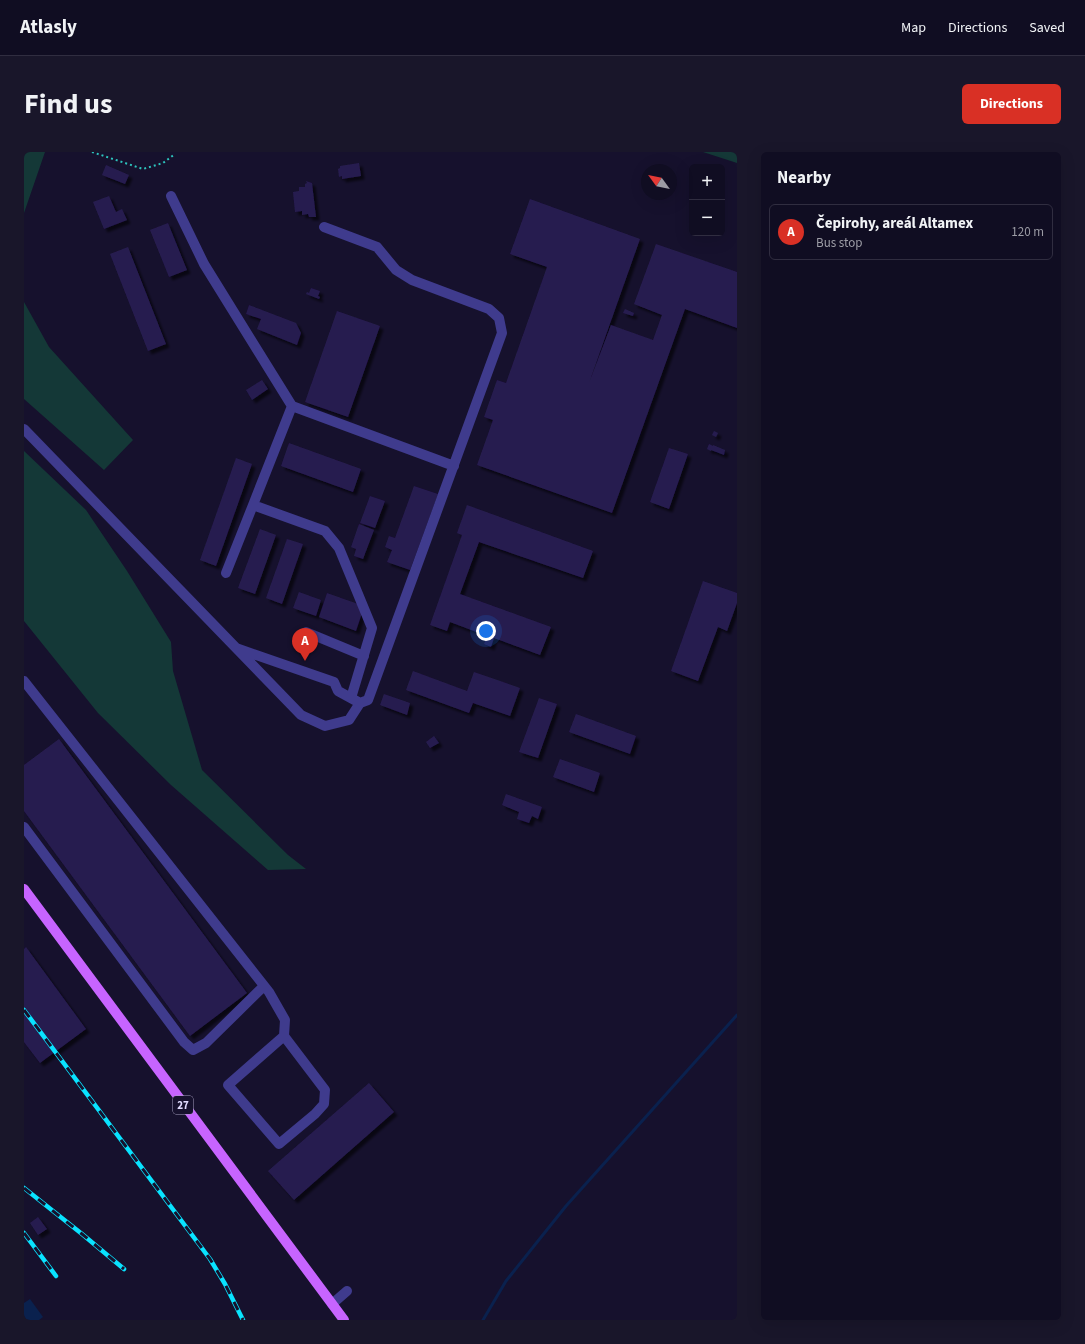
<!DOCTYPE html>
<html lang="en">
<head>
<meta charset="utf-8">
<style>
  body { margin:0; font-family:"Source Sans 3",sans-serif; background:#19162a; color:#f1f3f6 }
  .controls { position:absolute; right:12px; top:12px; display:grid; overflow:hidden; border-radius:6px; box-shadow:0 4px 16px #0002 }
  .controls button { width:36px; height:36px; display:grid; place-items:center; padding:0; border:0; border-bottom:1px solid #302d40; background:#100d22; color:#f1f3f6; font:20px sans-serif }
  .compass { position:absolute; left:617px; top:12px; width:36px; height:36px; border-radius:50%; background:#100d22; box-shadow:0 4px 16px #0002; rotate:303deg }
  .you { position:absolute; left:462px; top:479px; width:14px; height:14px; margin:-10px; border:3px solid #fff; border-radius:50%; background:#1a73e8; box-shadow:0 0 0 6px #1a73e833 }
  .badge { display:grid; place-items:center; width:26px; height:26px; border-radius:50%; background:#d93025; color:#fff; font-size:13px; font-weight:700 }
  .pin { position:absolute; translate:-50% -33px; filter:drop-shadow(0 1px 2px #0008) }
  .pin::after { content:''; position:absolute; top:21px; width:14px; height:12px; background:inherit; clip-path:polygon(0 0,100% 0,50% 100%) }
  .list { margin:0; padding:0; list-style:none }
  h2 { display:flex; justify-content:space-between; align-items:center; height:52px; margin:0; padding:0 16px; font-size:17px }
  h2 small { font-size:13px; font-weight:400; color:#9c9ca5 }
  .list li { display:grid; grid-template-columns:26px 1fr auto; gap:12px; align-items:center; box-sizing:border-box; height:56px; margin:0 8px 8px; padding:0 8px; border:1px solid #302d40; border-radius:6px }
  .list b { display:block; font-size:15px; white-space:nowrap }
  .list p { margin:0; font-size:13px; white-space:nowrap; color:#9c9ca5 }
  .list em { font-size:13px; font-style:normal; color:#9c9ca5 }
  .map { position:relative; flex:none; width:713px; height:1168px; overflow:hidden; border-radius:6px }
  header { display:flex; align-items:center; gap:24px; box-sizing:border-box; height:56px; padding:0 20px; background:#100d22; border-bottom:1px solid #302d40 }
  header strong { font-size:19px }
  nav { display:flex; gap:22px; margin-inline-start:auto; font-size:14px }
  .intro { display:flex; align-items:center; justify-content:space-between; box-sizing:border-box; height:96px; padding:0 24px }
  h1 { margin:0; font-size:28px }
  .button { padding:10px 18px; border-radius:6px; background:#d93025; color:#fff; font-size:14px; font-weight:700 }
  main { display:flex; gap:24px; padding:0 24px }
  aside { flex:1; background:#100d22; border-radius:6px; box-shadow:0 4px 16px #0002 }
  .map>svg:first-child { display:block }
</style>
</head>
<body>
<header>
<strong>Atlasly</strong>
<nav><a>Map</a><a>Directions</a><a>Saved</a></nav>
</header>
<div class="intro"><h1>Find us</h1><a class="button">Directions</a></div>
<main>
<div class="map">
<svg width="713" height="1168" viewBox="0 0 713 1168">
  <defs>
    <filter id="shadow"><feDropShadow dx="3.5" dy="3.5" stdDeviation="1" flood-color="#0009"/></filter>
  </defs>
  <rect width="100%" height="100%" fill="#16112d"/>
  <path fill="#143837" d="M0 0H21L0 61Z
    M679 0H713V11Z
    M0 150 25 195 109 288 80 318 0 247Z
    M0 299 62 358 103 419 147 490 149 519 178 618 264 703 282 717 244 718 147 633 74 561 0 469Z"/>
  <path fill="#0a214e" d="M6 1147 19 1165 15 1168H0V1151Z"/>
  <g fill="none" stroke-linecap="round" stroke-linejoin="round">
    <path stroke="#0a214e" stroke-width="3" d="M459 1168 482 1129 542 1054 713 863"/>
  </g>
  <path fill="#271c4f" filter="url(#shadow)" d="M335 11 337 24 318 27V24L315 25 314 17 316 16V14Z
    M82 13 105 23 101 32 78 23Z
    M282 29 288 31 292 65H285L284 62 278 63V59L271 60 269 40 275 39V35H281V32L283 31Z
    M85 44 92 60 98 57 103 68 80 77 69 50Z
    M506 47 616 87 565 231 587 173 629 188 638 163 610 152 632 92 713 120V176L661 157 588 361 453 313 469 268 460 265 473 228 482 231 523 115 486 102Z
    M144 71 163 118 145 125 126 78Z
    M104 95 142 192 124 199 86 102Z
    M287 136 296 139 294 144 296 145 295 147 282 142 283 140 285 141Z
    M225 153 272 171 277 181 273 193 233 177 237 167 222 162Z
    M601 157 610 161 609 164 599 161Z
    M313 159 356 174 324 265 281 250Z
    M238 228 244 237 228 248 222 238Z
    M690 279 694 281 692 285 688 283Z
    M265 291 337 317 329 340 257 314Z
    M685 292 689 294V293L701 298 700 303 687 298V299L683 297Z
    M645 296 664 302 645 357 626 350Z
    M212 306 228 312 192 414 176 408Z
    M390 334 414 342 386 418 363 410 368 398 361 395 365 384 371 386Z
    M346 344 361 349 351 376 336 371Z
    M443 353 569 399 559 426 455 390 436 442 527 475 516 503 470 486 467 495 460 492 463 484 426 470 423 479 406 473 438 383 433 381Z
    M335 372 350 378 339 407 330 404 332 397 327 395Z
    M236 377 252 383 231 442 214 436Z
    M263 387 279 392 258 452 242 446Z
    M679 429 713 441V451L703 479 694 475 674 529 647 519Z
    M275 440 297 448 292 464 269 456Z
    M303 441 334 452 338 461 332 479 295 465Z
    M389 519 443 539 450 520 496 536 486 564 449 551 445 561 382 538Z
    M360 542 386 551 383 563 356 553Z
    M515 546 533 552 514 606 495 600Z
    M552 562 612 584 606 602 545 580Z
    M410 584 415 591 406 596 402 590Z
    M35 587 223 841 166 884 0 659V613Z
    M536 607 576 621 570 640 529 625Z
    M482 642 518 655 514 667 508 664 505 671 493 667 495 660 478 653Z
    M2 795 62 877 16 911 0 890V797Z
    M345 931 370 960 270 1048 244 1019Z
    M14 1065 23 1077 14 1083 6 1071Z"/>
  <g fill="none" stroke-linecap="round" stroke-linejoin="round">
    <path stroke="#2dc3bc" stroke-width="2" stroke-dasharray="2 3" stroke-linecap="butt" d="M68 0 119 17 139 11 151 2"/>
    <path stroke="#3f3b8d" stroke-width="10" d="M147 44 180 112 268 254 430 314
      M300 75 353 95 372 118 388 128 465 157 475 166 478 181 344 548 336 551
      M0 277 277 563 301 574 325 568 336 551 314 539 310 530 212 496
      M229 353 268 254
      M202 421 229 353 301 379 315 396 348 476 327 546
      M282 480 340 504
      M0 529 245 840 261 868 260 884 301 938 300 952 291 962 255 992 204 933 260 884
      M0 675 160 890 169 898 182 891 240 834
      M308 1152 323 1139"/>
    <path stroke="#c764ff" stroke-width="10" d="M0 737 320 1168"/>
    <defs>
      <path id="rail" d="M0 858 186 1107 201 1132 219 1168
        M0 1036 58 1082 100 1117
        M0 1081 32 1124"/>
    </defs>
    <use href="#rail" stroke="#09e3ff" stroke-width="4.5"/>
    <use href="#rail" stroke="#16112d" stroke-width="3" stroke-dasharray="9" stroke-linecap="butt"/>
  </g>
  <g text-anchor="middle" stroke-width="4" stroke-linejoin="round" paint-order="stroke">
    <rect fill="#16112d" stroke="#a5a0c0" stroke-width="1" x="149" y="944" width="20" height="18" rx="3"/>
    <g font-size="11" font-weight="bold" fill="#e2ddff">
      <text x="159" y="957">27</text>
    </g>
  </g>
</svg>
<div class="controls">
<button>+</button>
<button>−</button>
</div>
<svg class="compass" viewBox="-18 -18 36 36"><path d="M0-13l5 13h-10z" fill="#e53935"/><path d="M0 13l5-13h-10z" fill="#9c9ca5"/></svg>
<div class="you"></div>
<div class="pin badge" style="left:281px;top:509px">A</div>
</div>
<aside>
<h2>Nearby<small></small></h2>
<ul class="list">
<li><span class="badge">A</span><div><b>Čepirohy, areál Altamex</b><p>Bus stop</p></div><em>120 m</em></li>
</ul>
</aside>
</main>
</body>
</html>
